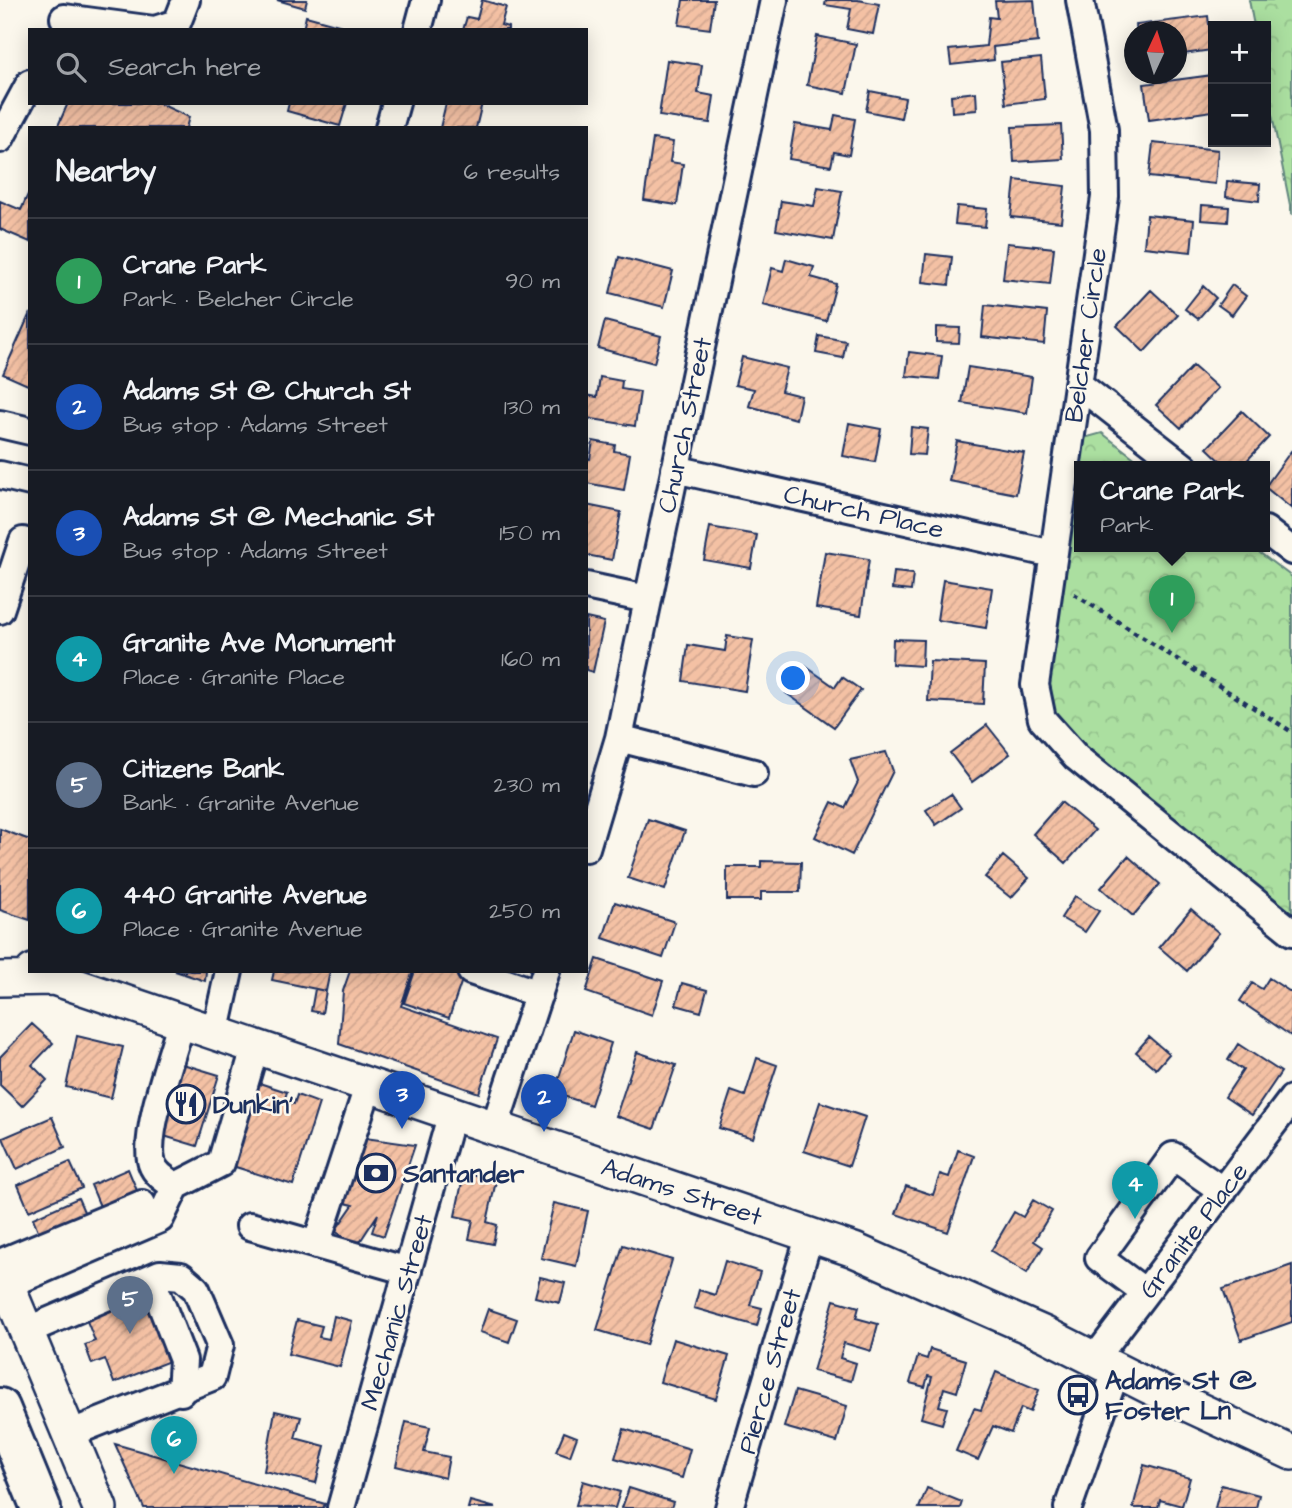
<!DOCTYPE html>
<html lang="en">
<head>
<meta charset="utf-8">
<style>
  body { margin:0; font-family:"Architects Daughter",sans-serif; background:#20242c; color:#f1f3f6 }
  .controls { position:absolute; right:21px; top:21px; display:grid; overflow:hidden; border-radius:0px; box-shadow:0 4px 18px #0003 }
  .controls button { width:63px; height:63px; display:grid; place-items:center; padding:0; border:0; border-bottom:2px solid #363941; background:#171b24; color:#f1f3f6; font:35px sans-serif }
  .compass { position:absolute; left:1124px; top:21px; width:63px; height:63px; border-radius:50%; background:#171b24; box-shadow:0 4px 18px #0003; rotate:4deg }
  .you { position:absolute; left:794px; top:679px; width:24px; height:24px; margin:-18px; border:5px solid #fff; border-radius:50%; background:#1a73e8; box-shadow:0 0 0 10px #1a73e833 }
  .badge { display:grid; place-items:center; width:46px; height:46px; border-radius:50%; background:#db2777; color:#fff; font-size:23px; font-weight:700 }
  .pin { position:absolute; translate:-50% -58px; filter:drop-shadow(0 2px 4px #0008) }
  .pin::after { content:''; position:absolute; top:37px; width:24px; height:21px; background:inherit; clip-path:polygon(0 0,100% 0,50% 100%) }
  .popup { position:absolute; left:1074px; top:461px; width:196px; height:91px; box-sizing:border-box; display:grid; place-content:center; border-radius:0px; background:#171b24; filter:drop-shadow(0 2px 5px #0005); font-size:23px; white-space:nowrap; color:#9ea1a6 }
  .popup b { font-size:26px; color:#f1f3f6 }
  .popup::after { content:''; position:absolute; left:50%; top:100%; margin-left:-14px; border:14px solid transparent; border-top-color:#171b24 }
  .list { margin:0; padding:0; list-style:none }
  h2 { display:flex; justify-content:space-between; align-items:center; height:91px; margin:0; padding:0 28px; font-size:30px }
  h2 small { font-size:23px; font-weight:400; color:#9ea1a6 }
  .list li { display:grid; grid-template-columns:46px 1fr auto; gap:21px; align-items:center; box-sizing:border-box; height:126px; padding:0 28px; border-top:2px solid #363941 }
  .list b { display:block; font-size:26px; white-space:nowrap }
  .list p { margin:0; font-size:23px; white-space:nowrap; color:#9ea1a6 }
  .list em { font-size:23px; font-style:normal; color:#9ea1a6 }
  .icon { flex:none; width:38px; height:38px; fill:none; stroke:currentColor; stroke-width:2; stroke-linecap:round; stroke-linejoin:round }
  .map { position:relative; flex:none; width:1292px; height:1508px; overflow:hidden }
  .search { position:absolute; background:#171b24; box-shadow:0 4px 18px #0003; left:28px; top:28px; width:560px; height:77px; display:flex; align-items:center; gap:18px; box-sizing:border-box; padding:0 24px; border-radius:0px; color:#9ea1a6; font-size:26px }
  .panel { position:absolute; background:#171b24; box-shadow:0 4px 18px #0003; left:28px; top:126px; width:560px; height:847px; border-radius:0px }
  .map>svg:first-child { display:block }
</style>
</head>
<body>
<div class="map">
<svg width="1292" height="1508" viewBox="0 0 1292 1508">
  <defs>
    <pattern id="park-crowns" width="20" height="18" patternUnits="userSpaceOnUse" patternTransform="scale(1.75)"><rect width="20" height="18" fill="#abdfa0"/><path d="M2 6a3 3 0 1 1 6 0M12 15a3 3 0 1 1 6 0" fill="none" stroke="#93c08c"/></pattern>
    <pattern id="building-hatch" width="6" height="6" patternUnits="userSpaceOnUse" patternTransform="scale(1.75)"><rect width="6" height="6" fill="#f4c1a4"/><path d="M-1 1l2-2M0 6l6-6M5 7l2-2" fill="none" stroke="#d1a690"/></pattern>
  </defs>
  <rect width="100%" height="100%" fill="#fbf7ec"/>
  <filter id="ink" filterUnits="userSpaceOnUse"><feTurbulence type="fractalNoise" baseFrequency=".0143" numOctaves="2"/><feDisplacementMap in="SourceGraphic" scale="14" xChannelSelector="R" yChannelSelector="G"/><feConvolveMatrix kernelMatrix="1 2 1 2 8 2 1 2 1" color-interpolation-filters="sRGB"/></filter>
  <g filter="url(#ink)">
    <path fill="url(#park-crowns)" stroke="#63877f" stroke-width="2" d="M1249 0H1292V215L1266 85V26H1254Z
      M1102 433 1146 467H1080L1084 438Z
      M1079 469V547H1252L1292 577V913L1053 726 1043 689Z"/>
    <path fill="url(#building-hatch)" stroke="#1b2f5e" stroke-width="2" d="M277 0H307L305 8Z
      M482 0 506 7 501 25 508 27V30H463L467 17 477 19Z
      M683 0H714L710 29 679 25Z
      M826 0H858L879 4 873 34 847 29 851 9 825 5Z
      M1034 0 1038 42 993 47 994 60 951 65 949 50 986 46 989 17 997 18 995 1Z
      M306 16 357 30H303Z
      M1208 16 1212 50 1176 55V32H1137L1136 25Z
      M817 36 856 44 846 93 807 85Z
      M1041 58 1045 99 1006 104 1001 62Z
      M667 60 702 65 698 93 714 96 710 123 659 116Z
      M1213 75V111L1149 120 1144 84Z
      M870 91 905 98 901 118 866 111Z
      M976 92 977 110 952 112 951 95Z
      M68 103H158L189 117 186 128H57Z
      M289 103H347L340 126 287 111Z
      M446 103H482L476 128H440Z
      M835 115 855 119 849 155 834 152 831 166 789 159 795 124 832 130Z
      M1061 125 1063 159 1014 162 1012 127Z
      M653 139 673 142 670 162 683 164 677 205 644 200Z
      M1153 143 1218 150 1215 184 1149 177Z
      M1015 180 1065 186 1061 222 1011 217Z
      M1227 181 1260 184 1259 201 1226 197Z
      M818 187 842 191 833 240 776 230 781 201 814 206Z
      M30 190V242L0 229V201L21 210Z
      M1202 205 1229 207 1228 222 1201 220Z
      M957 206 987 209 985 227 955 224Z
      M1147 215 1194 220 1191 252 1144 247Z
      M1007 243 1054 248 1050 284 1003 279Z
      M926 254 952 257 949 285 923 282Z
      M619 257 673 271 664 307 610 293Z
      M786 259 814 267 811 277 836 284 826 321 763 305 772 268 783 271Z
      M1232 285 1246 296 1232 315 1218 305Z
      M1203 286 1216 298 1198 319 1185 309Z
      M1151 290 1178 315 1144 352 1117 326Z
      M985 305 1047 312 1044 344 982 337Z
      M30 313V386L3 374Z
      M605 321 661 336 654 363 598 348Z
      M936 327 960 328 959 343 936 342Z
      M819 336 846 341 843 358 816 353Z
      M909 352 942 356 939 379 906 376Z
      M742 357 787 368 781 391 801 396 796 419 749 406 754 389 735 385Z
      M1193 366 1218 388 1181 428 1156 405Z
      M968 367 1032 377 1027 413 962 403Z
      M600 377 622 381 621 389 640 392 635 426 586 418V395L597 397Z
      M1242 411 1269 437 1241 467H1227L1207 448Z
      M849 423 881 429 875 462 843 456Z
      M911 427 928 429 925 455 909 454Z
      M593 441 615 445 614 451 630 454 624 490 586 483V459H590Z
      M957 441 1024 453 1016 494 949 481Z
      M1291 451 1292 452V509L1265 487Z
      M586 505 621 512 612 560 586 555Z
      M710 527 757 535 751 568 704 560Z
      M825 552 869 559 861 615 816 608Z
      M894 572 913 574 911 591 892 589Z
      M943 580 992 588 986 628 937 620Z
      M586 618 604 622 593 672 586 670Z
      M727 636 753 640 745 691 683 681 688 645 725 651Z
      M893 639 923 640 922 666 892 664Z
      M930 661 985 664 983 704 928 701Z
      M805 666 835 687 842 677 861 690 834 727 786 693Z
      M987 725 1010 754 972 782 950 753Z
      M886 752 893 771 852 855 815 837 832 802 845 808 858 782 850 760Z
      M951 794 961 808 936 825 926 810Z
      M1061 802 1095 830 1066 863 1033 834Z
      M648 819 685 831 665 890 628 878Z
      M0 829 30 840V920L0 910Z
      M1003 856 1029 878 1011 898 985 877Z
      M1128 856 1160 884 1133 916 1101 888Z
      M761 861 801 862 800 892H761V900H727V867H761Z
      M1075 896 1099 911 1085 932 1061 918Z
      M615 902 675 922 663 958 603 938Z
      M1191 909 1219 933 1187 971 1159 947Z
      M597 959 663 981 652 1015 586 992Z
      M175 971H206L205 981Z
      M274 971H330L326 991 272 980Z
      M350 971H413L401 1006 497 1039 479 1093 339 1044 343 991Z
      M415 971H448L463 977 449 1018 404 1003Z
      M1269 978 1292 993 1291 1036 1240 1001 1252 983 1262 989Z
      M682 983 707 990 701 1012 676 1005Z
      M315 989 326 991 322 1013 311 1011Z
      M32 1024 53 1043 32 1065 47 1080 22 1106 0 1085V1057Z
      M574 1030 611 1043 591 1105 554 1093Z
      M77 1036 123 1047 111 1098 66 1087Z
      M1149 1037 1169 1054 1156 1069 1136 1052Z
      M1238 1044 1281 1072 1252 1115 1225 1097 1243 1070 1228 1060Z
      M637 1052 676 1065 654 1129 616 1116Z
      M757 1058 777 1065 753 1138 719 1128 731 1091 745 1096Z
      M176 1062 219 1075 197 1146 154 1133Z
      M253 1081 287 1092 284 1101 294 1104 297 1095 319 1103 293 1185 226 1164Z
      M820 1102 865 1117 849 1166 804 1151Z
      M52 1117 65 1147 17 1169 3 1138Z
      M358 1137 415 1145 384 1236 372 1232 378 1214 357 1246 335 1231 353 1205 337 1201Z
      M958 1150 974 1156 948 1232 896 1214 906 1186 933 1195 940 1174 949 1177Z
      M70 1162 82 1188 29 1211 18 1185Z
      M128 1169 138 1193 101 1209 91 1185Z
      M464 1173 496 1181 487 1222 497 1225 493 1244 469 1239 473 1220 455 1216Z
      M78 1198 89 1223 43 1243 33 1218Z
      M1033 1200 1052 1211 1034 1241 1043 1247 1027 1273 991 1251 1014 1212 1023 1217Z
      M554 1203 588 1211 576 1266 541 1258Z
      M623 1245 672 1260 646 1345 597 1330Z
      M725 1261 760 1272 750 1305 762 1308 757 1326 694 1308 699 1290 715 1295Z
      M1292 1265V1322L1241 1340 1223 1289Z
      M540 1277 565 1283 560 1303 535 1297Z
      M144 1292 172 1360 114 1383 105 1359 92 1364 85 1345 95 1341 85 1316Z
      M834 1300 859 1307 856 1318 878 1324 871 1351 844 1343 840 1358 856 1363 851 1381 813 1371Z
      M488 1309 517 1319 509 1342 480 1332Z
      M334 1316 352 1321 340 1367 288 1354 297 1320 322 1326 319 1337 329 1339Z
      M673 1339 729 1356 716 1399 660 1382Z
      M930 1349 966 1360 957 1392 944 1388 939 1406 947 1408 942 1424 921 1418 932 1377 928 1376 925 1387 910 1383 918 1356 927 1359Z
      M996 1372 1039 1390 1030 1412 1021 1408 1011 1433 993 1426 978 1460 956 1451 974 1408 981 1410Z
      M795 1391 847 1406 837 1442 784 1427Z
      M275 1411 301 1417 295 1438 325 1446 316 1483 264 1471Z
      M406 1422 430 1427 424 1452 449 1457 445 1478 396 1466Z
      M624 1429 690 1449 682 1478 615 1458Z
      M564 1432 577 1437 570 1456 556 1451Z
      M115 1444 325 1504 323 1508H144Z
      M1144 1465 1190 1478 1182 1506 1160 1500 1158 1508H1133Z
      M583 1481 620 1492 615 1508 576 1505Z
      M1221 1485 1259 1495 1256 1508H1215Z
      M629 1488 673 1502 671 1508H622Z
      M927 1488 962 1502 960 1508H919Z
      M470 1501 496 1508H468Z"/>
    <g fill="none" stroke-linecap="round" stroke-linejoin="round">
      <defs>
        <path id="minor" d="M1080 0 1104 130 1105 197 1035 685 1042 719 1076 757 1292 932
          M64 18 154 30
          M155 30 177 23 186 0
          M418 30 426 0
          M389 128 396 103
          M0 139 30 83
          M1078 384 1184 467
          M0 424 30 431
          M675 469 1053 554
          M0 475 30 482
          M1265 530 1292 551
          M586 586 647 599
          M0 610 23 541
          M619 738 754 773
          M586 848 619 738 774 0
          M471 971 539 994
          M215 1035 229 971
          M494 1129 546 971
          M176 1186C166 1181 153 1172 151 1160 145 1129 172 1056 181 1023
          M250 1226 408 1271
          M316 1245 368 1087
          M0 1263 142 1204
          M151 1278 183 1360 181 1392
          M7 1285 160 1219 176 1186 221 1163 255 1048
          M1145 1292 1099 1258 1173 1156 1223 1191
          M26 1331 160 1274 181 1276 196 1289 220 1345 212 1377 69 1434
          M1094 1360 1292 1099
          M341 1508 451 1116
          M729 1508 810 1234
          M1068 1508 1116 1371"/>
        <path id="major" d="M33 971 854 1250 1045 1334 1148 1386 1292 1453
          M0 979 53 978
          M0 1268 100 1508"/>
        <path id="highway" d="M0 1408 41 1508"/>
      </defs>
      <use href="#minor" stroke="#1b2f5e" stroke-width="32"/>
      <use href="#major" stroke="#1b2f5e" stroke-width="38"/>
      <use href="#highway" stroke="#1b2f5e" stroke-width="44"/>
      <path stroke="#1b2f5e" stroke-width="4.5" stroke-dasharray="5 5" stroke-linecap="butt" d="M1074 594 1292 732"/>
      <use href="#minor" stroke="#fbf7ec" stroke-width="26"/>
      <use href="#major" stroke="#fbf7ec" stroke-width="33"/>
      <use href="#highway" stroke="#fbf7ec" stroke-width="38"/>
    </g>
  </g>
  <defs>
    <symbol id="restaurant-ring" viewBox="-11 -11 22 22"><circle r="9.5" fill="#fbf7ec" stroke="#1b2f5e" stroke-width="1.5"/><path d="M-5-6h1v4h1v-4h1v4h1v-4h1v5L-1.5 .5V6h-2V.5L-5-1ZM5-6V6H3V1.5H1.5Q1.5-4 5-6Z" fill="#1b2f5e"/></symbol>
    <symbol id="bank-ring" viewBox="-11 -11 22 22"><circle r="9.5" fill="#fbf7ec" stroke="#1b2f5e" stroke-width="1.5"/><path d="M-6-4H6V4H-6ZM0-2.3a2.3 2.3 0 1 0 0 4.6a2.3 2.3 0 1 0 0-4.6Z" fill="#1b2f5e"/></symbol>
    <symbol id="bus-ring" viewBox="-11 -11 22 22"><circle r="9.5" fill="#fbf7ec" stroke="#1b2f5e" stroke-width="1.5"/><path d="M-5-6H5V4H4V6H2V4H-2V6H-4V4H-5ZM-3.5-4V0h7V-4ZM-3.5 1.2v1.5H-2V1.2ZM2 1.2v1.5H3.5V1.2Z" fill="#1b2f5e"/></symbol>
  </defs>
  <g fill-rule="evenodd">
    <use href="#restaurant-ring" x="164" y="1082" width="44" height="44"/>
    <use href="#bank-ring" x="354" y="1151" width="44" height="44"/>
    <use href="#bus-ring" x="1056" y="1373" width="44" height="44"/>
  </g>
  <g text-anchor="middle" stroke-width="5" stroke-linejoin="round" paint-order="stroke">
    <g font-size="26" fill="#1b2f5e" stroke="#fbf7ec">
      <text transform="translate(1085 335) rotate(-82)" y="9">Belcher Circle</text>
      <text transform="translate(684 425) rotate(-78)" y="9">Church Street</text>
      <text transform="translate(864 511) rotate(13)" y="9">Church Place</text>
      <text transform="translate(682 1191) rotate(18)" y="9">Adams Street</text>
      <text transform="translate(1193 1230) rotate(-53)" y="9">Granite Place</text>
      <text transform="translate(396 1312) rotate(-74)" y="9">Mechanic Street</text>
      <text transform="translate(769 1371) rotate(-74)" y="9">Pierce Street</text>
    </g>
    <g font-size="26" font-weight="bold" fill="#1b2f5e" stroke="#fbf7ec" text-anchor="start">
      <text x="213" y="1113">Dunkin'</text>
      <text x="403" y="1182">Santander</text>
      <text x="1105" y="1389">Adams St @<tspan x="1105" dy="30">Foster Ln</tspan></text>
    </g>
  </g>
</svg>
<div class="controls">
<button>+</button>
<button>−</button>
</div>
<svg class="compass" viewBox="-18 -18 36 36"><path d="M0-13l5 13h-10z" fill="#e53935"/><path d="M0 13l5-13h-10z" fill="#9ea1a6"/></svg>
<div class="you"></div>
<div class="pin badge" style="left:1172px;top:633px;background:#2e9e5b">1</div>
<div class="popup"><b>Crane Park</b>Park</div>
<div class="pin badge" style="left:544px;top:1132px;background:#1a4fb4">2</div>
<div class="pin badge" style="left:402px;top:1129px;background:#1a4fb4">3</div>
<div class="pin badge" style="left:1135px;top:1219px;background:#0f9aa8">4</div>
<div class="pin badge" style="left:130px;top:1334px;background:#5c6f8a">5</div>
<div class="pin badge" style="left:174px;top:1474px;background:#0f9aa8">6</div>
<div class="search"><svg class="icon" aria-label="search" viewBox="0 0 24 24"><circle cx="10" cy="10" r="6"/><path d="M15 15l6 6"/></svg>Search here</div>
<section class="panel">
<h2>Nearby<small>6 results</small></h2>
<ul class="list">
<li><span class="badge" style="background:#2e9e5b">1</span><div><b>Crane Park</b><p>Park · Belcher Circle</p></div><em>90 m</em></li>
<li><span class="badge" style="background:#1a4fb4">2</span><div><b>Adams St @ Church St</b><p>Bus stop · Adams Street</p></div><em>130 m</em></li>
<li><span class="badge" style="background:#1a4fb4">3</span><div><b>Adams St @ Mechanic St</b><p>Bus stop · Adams Street</p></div><em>150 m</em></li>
<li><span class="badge" style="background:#0f9aa8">4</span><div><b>Granite Ave Monument</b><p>Place · Granite Place</p></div><em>160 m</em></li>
<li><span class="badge" style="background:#5c6f8a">5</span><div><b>Citizens Bank</b><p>Bank · Granite Avenue</p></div><em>230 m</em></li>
<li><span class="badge" style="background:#0f9aa8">6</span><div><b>440 Granite Avenue</b><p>Place · Granite Avenue</p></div><em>250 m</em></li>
</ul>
</section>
</div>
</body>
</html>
